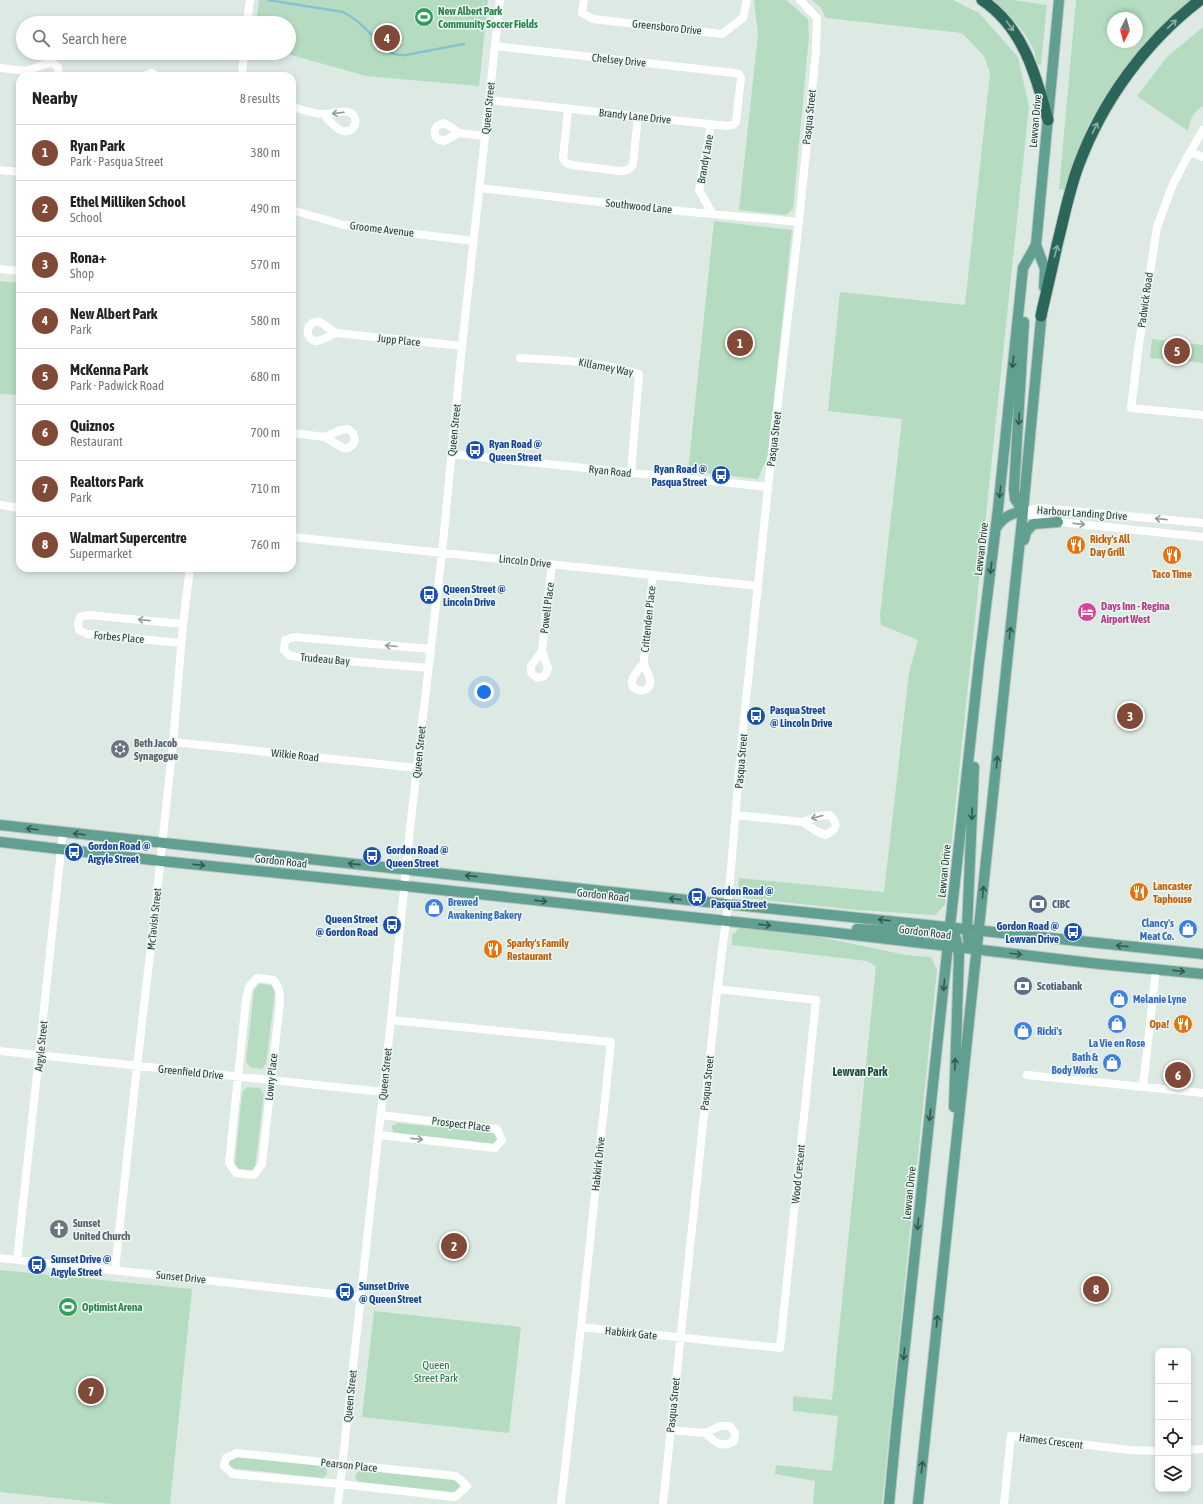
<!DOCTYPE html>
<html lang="en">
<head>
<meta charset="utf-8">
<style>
  body { margin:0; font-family:"Asap Condensed",sans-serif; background:#f2f2f2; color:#222 }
  .controls { position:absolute; right:12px; bottom:12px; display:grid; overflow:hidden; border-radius:8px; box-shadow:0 2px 6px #0003 }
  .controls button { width:36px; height:36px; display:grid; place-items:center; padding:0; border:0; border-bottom:1px solid #e0e0e0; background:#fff; color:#222; font:20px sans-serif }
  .compass { position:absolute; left:1107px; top:12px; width:36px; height:36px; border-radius:50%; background:#fff; box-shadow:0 2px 6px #0003; rotate:186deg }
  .you { position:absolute; left:484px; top:692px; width:14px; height:14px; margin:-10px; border:3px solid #fff; border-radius:50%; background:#1a73e8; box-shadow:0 0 0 6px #1a73e833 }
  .badge { display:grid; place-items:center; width:26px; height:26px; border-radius:50%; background:#804a37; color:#fff; font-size:13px; font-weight:700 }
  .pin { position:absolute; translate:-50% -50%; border:2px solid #fff; box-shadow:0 1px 4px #0006 }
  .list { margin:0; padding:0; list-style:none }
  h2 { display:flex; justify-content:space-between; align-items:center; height:52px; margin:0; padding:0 16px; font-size:17px }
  h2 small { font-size:13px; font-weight:400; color:#767676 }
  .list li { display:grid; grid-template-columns:26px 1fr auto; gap:12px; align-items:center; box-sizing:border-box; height:56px; padding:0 16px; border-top:1px solid #e0e0e0 }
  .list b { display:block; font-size:15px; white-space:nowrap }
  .list p { margin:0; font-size:13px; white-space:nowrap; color:#767676 }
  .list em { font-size:13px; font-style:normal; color:#767676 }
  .icon { flex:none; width:22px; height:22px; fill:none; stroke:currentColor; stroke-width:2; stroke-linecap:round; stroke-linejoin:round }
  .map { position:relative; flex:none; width:1203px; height:1504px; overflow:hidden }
  .search { position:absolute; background:#fff; box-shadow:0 2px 6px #0003; left:16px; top:16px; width:280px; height:44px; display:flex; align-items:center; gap:10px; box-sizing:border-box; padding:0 14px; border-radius:22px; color:#767676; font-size:15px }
  .panel { position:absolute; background:#fff; box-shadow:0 2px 6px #0003; left:16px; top:72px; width:280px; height:500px; border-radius:12px }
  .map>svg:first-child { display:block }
</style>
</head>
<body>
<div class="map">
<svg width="1203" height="1504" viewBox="0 0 1203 1504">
  <rect width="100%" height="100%" fill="#ddeae4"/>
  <path fill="#b5dcc0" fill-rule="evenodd" d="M259 0H488L479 86 366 76 284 53H289V23H256Z
    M754 0H786L808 19 809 36 793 209 786 215 739 210 758 34Z
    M812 0H953L979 13 1018 57 1029 106 945 905 935 915 858 910 744 898 738 892 739 878 884 892 909 673 918 640 881 625 880 615 902 419 828 411 840 292 965 305 990 73 984 56 962 33 826 18 821 8Z
    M987 0H1013L1047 5 1041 65 1037 64C1036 59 1035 51 1032 46 1022 27 1006 10 987 0Z
    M1076 0H1190L1152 35 1118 76 1089 124 1066 190 1059 189ZM1113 18H1137V42H1113Z
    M1203 27V106C1193 111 1190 120 1188 131L1137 96 1167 57Z
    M714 221 792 230 768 456 758 479 688 471Z
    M0 281 20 283V395L0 394Z
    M1152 339 1203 345V363L1150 358Z
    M741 927 820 937 906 955 931 957 937 970 882 1504H813L815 1481 775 1474 776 1465 832 1471 838 1416 793 1411V1396L832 1400 876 966 867 961 732 945V935Z
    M259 984 271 985 275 992 266 1064 262 1069 250 1067 246 1062 254 990Z
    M247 1087 260 1088 264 1095 255 1167 251 1171 239 1169 235 1164 242 1093Z
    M398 1123 493 1133 497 1138V1141L491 1145 396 1134 393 1132 392 1126Z
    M0 1270 192 1289 170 1504H114L0 1492Z
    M374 1311 521 1327 509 1433 362 1417Z
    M234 1457 323 1466 326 1468 327 1475 322 1478 231 1468 229 1466 228 1461Z
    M360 1470 455 1480 459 1483 460 1488 454 1492 359 1482 355 1478 356 1474Z"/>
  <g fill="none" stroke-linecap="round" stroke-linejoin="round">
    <path stroke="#83c3d1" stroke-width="2.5" d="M268 0 343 12C353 17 360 23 368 31 381 44 385 56 406 55L464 44"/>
    <defs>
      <path id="major" d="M1036 245 1045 269 1044 287
        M1023 511 1015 499 1014 489 1024 322
        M996 528C1003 517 1010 514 1023 511
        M1024 540 1026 532 1033 524 1058 522
        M974 767 967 929C968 939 967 945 977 950
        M0 825 602 891 1203 954
        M0 842 161 861 405 886 820 931 1100 964 1203 974
        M950 927 956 939 959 955 954 1107
        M857 929 955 935
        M889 1504 897 1420 946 963 979 663 998 509 1023 268 1036 245 1059 0
        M918 1504 1023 511 1042 309"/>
      <path id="highway" d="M982 0C1023 27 1036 75 1048 120
        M1041 316C1046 293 1052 269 1057 245 1064 218 1069 190 1079 164 1103 100 1146 41 1200 0"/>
    </defs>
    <use href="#major" stroke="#bcc4c2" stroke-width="12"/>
    <use href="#highway" stroke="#bcc4c2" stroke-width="13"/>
    <path stroke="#fff" stroke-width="8" d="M584 0 582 13 593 19 722 34 743 18 747 0
      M247 23 250 0
      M0 68 27 71 35 76
      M27 71 45 64 52 63 58 67 59 76
      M144 76 152 73 158 76
      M242 76 244 53
      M489 100 727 126 733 125 736 122 741 78 739 74 735 73 495 46
      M292 107C302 109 315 115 325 114 333 114 348 107 354 116 359 124 351 134 342 131 335 128 329 120 324 115
      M568 109 563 158 566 163 572 165 619 171C626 171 630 170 633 164L638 116
      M711 125 699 190 712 213
      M1203 130 1190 152 1173 184 1157 227 1139 344 1131 408 1203 415
      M459 133 448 125 443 123 437 126C432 133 435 140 444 141L459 133 485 136
      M1190 152 1203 157
      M0 170 20 172
      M480 188 658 209 799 222
      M292 210 344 225 473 241
      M0 269 20 271
      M336 333 320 322C304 320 304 341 317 341 323 340 330 336 336 333L462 346
      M520 358C562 360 599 362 639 374L631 473
      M292 433 325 437 343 448C349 449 353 446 355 440L353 433 348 429 341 430 325 437
      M451 454 768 487
      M0 505 20 508
      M1023 511 1040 520 1203 537
      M1023 511 1040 508 1203 523
      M292 537 758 586
      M181 643 87 634 79 630 78 624 80 617 88 615 183 624
      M542 651 531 666V672L533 675 538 678 544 676 546 674 548 668 542 651 552 564
      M644 663C639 669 623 685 638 690 643 692 649 689 650 684 652 676 643 669 644 661 646 632 650 604 653 575
      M428 668 290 656 284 650 285 640 294 637 430 649
      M173 742 417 768
      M736 815 803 822 818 816 830 815C839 824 837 830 825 835L816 831 803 822
      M257 978 274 980 279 989 280 1002 262 1164 254 1175 236 1173 229 1163 246 1000 249 987Z
      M391 1020 611 1042 581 1327 561 1504
      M0 1051 383 1092
      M1027 1075 1203 1093
      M1143 1087 1156 969
      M379 1135 495 1148 502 1140 497 1129 381 1115
      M0 1258 361 1297
      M17 1260 63 832
      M115 1270 137 1066 155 911 173 742 183 624 190 568
      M581 1327 780 1348 816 1000 717 989
      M670 1430 705 1433 720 1426H730L735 1433 734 1441C721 1449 715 1442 705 1433
      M1188 1450 1203 1449
      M237 1453 456 1476 467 1486 455 1497 340 1484 233 1474 224 1466 226 1458Z
      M338 1504 391 1020 411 819 442 553 462 346 500 0
      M663 1504 716 1000 728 904 741 749 768 487 799 222 816 51 817 18 800 0
      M1004 1504 1011 1436 1130 1450 1158 1451"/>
    <use href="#major" stroke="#61a091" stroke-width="10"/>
    <use href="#highway" stroke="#2a665a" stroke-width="11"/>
  </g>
  <defs><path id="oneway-shaft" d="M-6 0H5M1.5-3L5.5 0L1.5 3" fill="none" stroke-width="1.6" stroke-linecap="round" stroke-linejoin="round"/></defs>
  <g stroke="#8caea6">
    <use href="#oneway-shaft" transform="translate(1172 24) rotate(-43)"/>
    <use href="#oneway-shaft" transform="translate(1010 26) rotate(54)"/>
    <use href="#oneway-shaft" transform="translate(1095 128) rotate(-63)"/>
    <use href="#oneway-shaft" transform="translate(1056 251) rotate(-75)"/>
  </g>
  <g stroke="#8f9c98">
    <use href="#oneway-shaft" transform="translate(338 113) rotate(173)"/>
    <use href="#oneway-shaft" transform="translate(1161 519) rotate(-174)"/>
    <use href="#oneway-shaft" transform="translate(1079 524) rotate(6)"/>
    <use href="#oneway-shaft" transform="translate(144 620) rotate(-174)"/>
    <use href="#oneway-shaft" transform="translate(391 646) rotate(-175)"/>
    <use href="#oneway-shaft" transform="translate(817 817) rotate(166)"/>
    <use href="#oneway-shaft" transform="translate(417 1139) rotate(6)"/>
  </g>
  <g stroke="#33584e">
    <use href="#oneway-shaft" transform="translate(1013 362) rotate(96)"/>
    <use href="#oneway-shaft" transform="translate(1019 419) rotate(93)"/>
    <use href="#oneway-shaft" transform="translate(1000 492) rotate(96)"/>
    <use href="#oneway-shaft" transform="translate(991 568) rotate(97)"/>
    <use href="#oneway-shaft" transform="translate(1010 633) rotate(-84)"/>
    <use href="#oneway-shaft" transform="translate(997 762) rotate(-84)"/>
    <use href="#oneway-shaft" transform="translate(972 814) rotate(93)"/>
    <use href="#oneway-shaft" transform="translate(32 829) rotate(-173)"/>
    <use href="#oneway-shaft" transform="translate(79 834) rotate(-173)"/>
    <use href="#oneway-shaft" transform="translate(354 864) rotate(-174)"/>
    <use href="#oneway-shaft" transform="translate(199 865) rotate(6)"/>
    <use href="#oneway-shaft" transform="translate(471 876) rotate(-174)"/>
    <use href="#oneway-shaft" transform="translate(983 892) rotate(-84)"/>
    <use href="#oneway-shaft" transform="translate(675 899) rotate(-174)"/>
    <use href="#oneway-shaft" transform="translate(541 901) rotate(6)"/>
    <use href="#oneway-shaft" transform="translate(884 920) rotate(-174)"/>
    <use href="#oneway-shaft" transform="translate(765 925) rotate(6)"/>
    <use href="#oneway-shaft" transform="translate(1122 946) rotate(-174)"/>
    <use href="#oneway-shaft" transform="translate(1016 954) rotate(7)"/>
    <use href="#oneway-shaft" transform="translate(1179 971) rotate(6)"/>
    <use href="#oneway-shaft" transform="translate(944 985) rotate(96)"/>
    <use href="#oneway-shaft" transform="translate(955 1064) rotate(-88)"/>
    <use href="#oneway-shaft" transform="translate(930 1115) rotate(96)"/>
    <use href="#oneway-shaft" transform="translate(918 1224) rotate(96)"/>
    <use href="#oneway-shaft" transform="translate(937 1321) rotate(-84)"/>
    <use href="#oneway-shaft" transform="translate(904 1354) rotate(96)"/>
    <use href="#oneway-shaft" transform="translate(922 1467) rotate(-83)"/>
  </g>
  <defs>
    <symbol id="stadium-disc" viewBox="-11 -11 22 22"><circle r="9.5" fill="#2e9e5b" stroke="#edf6f2"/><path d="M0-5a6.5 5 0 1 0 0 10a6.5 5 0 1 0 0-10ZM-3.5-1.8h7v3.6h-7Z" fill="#fff"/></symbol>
    <symbol id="bus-disc" viewBox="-11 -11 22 22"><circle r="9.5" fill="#1a4fb4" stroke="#edf6f2"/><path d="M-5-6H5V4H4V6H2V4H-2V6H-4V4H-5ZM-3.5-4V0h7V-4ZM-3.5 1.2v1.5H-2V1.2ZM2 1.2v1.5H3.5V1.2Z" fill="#fff"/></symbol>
    <symbol id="restaurant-disc" viewBox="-11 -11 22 22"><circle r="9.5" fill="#e8710a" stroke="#edf6f2"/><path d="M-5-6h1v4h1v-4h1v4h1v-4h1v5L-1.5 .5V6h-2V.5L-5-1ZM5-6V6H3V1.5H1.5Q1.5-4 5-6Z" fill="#fff"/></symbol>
    <symbol id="hotel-disc" viewBox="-11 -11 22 22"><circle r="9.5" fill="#d1479c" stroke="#edf6f2"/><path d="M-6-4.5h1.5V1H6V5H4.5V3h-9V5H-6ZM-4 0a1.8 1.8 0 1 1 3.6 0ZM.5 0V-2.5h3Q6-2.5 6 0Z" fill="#fff"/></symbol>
    <symbol id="synagogue-disc" viewBox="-11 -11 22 22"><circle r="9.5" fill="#6b7280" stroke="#edf6f2"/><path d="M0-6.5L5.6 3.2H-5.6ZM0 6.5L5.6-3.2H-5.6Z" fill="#fff"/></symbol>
    <symbol id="bank-disc" viewBox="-11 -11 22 22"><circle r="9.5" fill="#5c6f8a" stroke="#edf6f2"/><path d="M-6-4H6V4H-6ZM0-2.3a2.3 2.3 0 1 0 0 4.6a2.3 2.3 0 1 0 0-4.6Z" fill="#fff"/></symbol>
    <symbol id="shop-disc" viewBox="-11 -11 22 22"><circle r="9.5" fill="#3f7fe0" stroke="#edf6f2"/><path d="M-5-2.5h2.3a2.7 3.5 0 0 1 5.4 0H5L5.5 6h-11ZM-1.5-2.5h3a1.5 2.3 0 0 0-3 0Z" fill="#fff"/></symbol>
    <symbol id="church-disc" viewBox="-11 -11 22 22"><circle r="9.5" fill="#6b7280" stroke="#edf6f2"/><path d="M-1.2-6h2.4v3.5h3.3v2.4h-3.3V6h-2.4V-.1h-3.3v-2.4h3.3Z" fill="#fff"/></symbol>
  </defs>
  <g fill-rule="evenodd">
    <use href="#stadium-disc" x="413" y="6" width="22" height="22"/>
    <use href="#bus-disc" x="464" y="439" width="22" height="22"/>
    <use href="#bus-disc" x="710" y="464" width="22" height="22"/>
    <use href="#restaurant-disc" x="1065" y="534" width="22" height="22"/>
    <use href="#restaurant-disc" x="1161" y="544" width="22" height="22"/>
    <use href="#bus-disc" x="418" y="584" width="22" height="22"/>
    <use href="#hotel-disc" x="1076" y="601" width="22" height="22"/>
    <use href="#bus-disc" x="745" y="705" width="22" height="22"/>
    <use href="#synagogue-disc" x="109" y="738" width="22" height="22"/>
    <use href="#bus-disc" x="63" y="841" width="22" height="22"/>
    <use href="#bus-disc" x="361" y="845" width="22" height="22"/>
    <use href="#restaurant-disc" x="1128" y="881" width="22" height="22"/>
    <use href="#bus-disc" x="686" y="886" width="22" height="22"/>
    <use href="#bank-disc" x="1027" y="893" width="22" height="22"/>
    <use href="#shop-disc" x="423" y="897" width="22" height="22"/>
    <use href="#bus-disc" x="381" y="914" width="22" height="22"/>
    <use href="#shop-disc" x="1177" y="918" width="22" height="22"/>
    <use href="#bus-disc" x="1062" y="921" width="22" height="22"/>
    <use href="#restaurant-disc" x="482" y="938" width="22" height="22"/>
    <use href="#bank-disc" x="1012" y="975" width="22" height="22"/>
    <use href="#shop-disc" x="1108" y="988" width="22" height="22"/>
    <use href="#shop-disc" x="1106" y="1013" width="22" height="22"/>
    <use href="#restaurant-disc" x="1172" y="1013" width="22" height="22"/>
    <use href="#shop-disc" x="1012" y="1020" width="22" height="22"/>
    <use href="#shop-disc" x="1101" y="1052" width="22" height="22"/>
    <use href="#church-disc" x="48" y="1218" width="22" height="22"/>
    <use href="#bus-disc" x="26" y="1254" width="22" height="22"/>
    <use href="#bus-disc" x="334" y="1281" width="22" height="22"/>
    <use href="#stadium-disc" x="57" y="1296" width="22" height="22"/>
  </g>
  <g text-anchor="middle" stroke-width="3" stroke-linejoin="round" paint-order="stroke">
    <g font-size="11" font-weight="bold" fill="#27864d" stroke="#edf6f2" text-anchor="start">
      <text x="438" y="15">New Albert Park<tspan x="438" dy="13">Community Soccer Fields</tspan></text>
      <text x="82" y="1311">Optimist Arena</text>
    </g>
    <g font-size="11" fill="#1f3932" stroke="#edf6f2">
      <text transform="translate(667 27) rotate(6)" y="4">Greensboro Drive</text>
      <text transform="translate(619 60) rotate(6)" y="4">Chelsey Drive</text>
      <text transform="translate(488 108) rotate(-84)" y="4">Queen Street</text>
      <text transform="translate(635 116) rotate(6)" y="4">Brandy Lane Drive</text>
      <text transform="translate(809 117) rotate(-84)" y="4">Pasqua Street</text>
      <text transform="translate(1035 121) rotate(-85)" y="4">Lewvan Drive</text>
      <text transform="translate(705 159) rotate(-80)" y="4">Brandy Lane</text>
      <text transform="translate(639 206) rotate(6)" y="4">Southwood Lane</text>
      <text transform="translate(382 229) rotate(7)" y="4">Groome Avenue</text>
      <text transform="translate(1145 300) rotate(-82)" y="4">Padwick Road</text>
      <text transform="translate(399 340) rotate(6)" y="4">Jupp Place</text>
      <text transform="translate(606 367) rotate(11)" y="4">Killarney Way</text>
      <text transform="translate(454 430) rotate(-84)" y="4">Queen Street</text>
      <text transform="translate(774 439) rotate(-83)" y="4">Pasqua Street</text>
      <text transform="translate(610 471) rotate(6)" y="4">Ryan Road</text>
      <text transform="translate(1082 513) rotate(4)" y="4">Harbour Landing Drive</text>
      <text transform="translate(981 549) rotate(-83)" y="4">Lewvan Drive</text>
      <text transform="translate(525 561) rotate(6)" y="4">Lincoln Drive</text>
      <text transform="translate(547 608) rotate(-83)" y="4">Powell Place</text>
      <text transform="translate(648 619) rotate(-84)" y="4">Crittenden Place</text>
      <text transform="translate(119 637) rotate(5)" y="4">Forbes Place</text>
      <text transform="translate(325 659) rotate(5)" y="4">Trudeau Bay</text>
      <text transform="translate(419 752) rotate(-84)" y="4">Queen Street</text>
      <text transform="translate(295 755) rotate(6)" y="4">Wilkie Road</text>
      <text transform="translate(741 761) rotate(-85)" y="4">Pasqua Street</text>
      <text transform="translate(281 861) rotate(6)" y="4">Gordon Road</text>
      <text transform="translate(944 871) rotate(-84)" y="4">Lewvan Drive</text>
      <text transform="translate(603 895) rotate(6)" y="4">Gordon Road</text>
      <text transform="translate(154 919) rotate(-84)" y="4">McTavish Street</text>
      <text transform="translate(925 932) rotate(7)" y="4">Gordon Road</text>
      <text transform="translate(41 1046) rotate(-84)" y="4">Argyle Street</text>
      <text transform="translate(191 1072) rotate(6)" y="4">Greenfield Drive</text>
      <text transform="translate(385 1074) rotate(-84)" y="4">Queen Street</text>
      <text transform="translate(271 1077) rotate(-84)" y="4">Lowry Place</text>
      <text transform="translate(707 1083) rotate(-84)" y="4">Pasqua Street</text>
      <text transform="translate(461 1124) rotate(7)" y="4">Prospect Place</text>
      <text transform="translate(598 1164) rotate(-84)" y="4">Habkirk Drive</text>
      <text transform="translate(798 1174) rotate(-84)" y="4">Wood Crescent</text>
      <text transform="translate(909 1193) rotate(-84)" y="4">Lewvan Drive</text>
      <text transform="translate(181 1277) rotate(6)" y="4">Sunset Drive</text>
      <text transform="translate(631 1333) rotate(6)" y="4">Habkirk Gate</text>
      <text transform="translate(350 1396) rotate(-84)" y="4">Queen Street</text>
      <text transform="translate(673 1405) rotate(-84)" y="4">Pasqua Street</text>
      <text transform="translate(1051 1441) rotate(7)" y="4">Hames Crescent</text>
      <text transform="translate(349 1465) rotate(6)" y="4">Pearson Place</text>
    </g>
    <g font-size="11" font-weight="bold" fill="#164399" stroke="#edf6f2" text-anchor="start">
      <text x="489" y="448">Ryan Road @<tspan x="489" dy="13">Queen Street</tspan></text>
      <text x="707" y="473" text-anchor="end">Ryan Road @<tspan x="707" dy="13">Pasqua Street</tspan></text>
      <text x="443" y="593">Queen Street @<tspan x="443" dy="13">Lincoln Drive</tspan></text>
      <text x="770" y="714">Pasqua Street<tspan x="770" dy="13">@ Lincoln Drive</tspan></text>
      <text x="88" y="850">Gordon Road @<tspan x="88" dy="13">Argyle Street</tspan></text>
      <text x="386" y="854">Gordon Road @<tspan x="386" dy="13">Queen Street</tspan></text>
      <text x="711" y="895">Gordon Road @<tspan x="711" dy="13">Pasqua Street</tspan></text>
      <text x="378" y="923" text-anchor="end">Queen Street<tspan x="378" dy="13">@ Gordon Road</tspan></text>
      <text x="1059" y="930" text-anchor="end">Gordon Road @<tspan x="1059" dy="13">Lewvan Drive</tspan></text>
      <text x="51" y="1263">Sunset Drive @<tspan x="51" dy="13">Argyle Street</tspan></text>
      <text x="359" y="1290">Sunset Drive<tspan x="359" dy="13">@ Queen Street</tspan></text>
    </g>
    <g font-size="11" font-weight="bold" fill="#c56008" stroke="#edf6f2" text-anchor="start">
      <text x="1090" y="543">Ricky's All<tspan x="1090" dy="13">Day Grill</tspan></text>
      <text x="1172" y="578" text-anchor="middle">Taco Time</text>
      <text x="1153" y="890">Lancaster<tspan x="1153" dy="13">Taphouse</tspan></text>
      <text x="507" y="947">Sparky's Family<tspan x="507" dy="13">Restaurant</tspan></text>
      <text x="1169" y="1028" text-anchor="end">Opa!</text>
    </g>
    <g font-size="11" font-weight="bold" fill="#b23c85" stroke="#edf6f2" text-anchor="start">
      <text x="1101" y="610">Days Inn - Regina<tspan x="1101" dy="13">Airport West</tspan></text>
    </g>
    <g font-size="11" font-weight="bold" fill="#5b616d" stroke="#edf6f2" text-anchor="start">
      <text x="134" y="747">Beth Jacob<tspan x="134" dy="13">Synagogue</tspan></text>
      <text x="73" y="1227">Sunset<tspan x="73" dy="13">United Church</tspan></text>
    </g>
    <g font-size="11" font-weight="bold" fill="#366cbe" stroke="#edf6f2" text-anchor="start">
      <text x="448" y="906">Brewed<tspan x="448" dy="13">Awakening Bakery</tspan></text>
      <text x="1174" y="927" text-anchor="end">Clancy's<tspan x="1174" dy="13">Meat Co.</tspan></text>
      <text x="1133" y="1003">Melanie Lyne</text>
      <text x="1037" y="1035">Ricki's</text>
      <text x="1117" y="1047" text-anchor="middle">La Vie en Rose</text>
      <text x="1098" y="1061" text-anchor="end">Bath &amp;<tspan x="1098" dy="13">Body Works</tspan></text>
    </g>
    <g font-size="11" font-weight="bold" fill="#4e5e75" stroke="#edf6f2" text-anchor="start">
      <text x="1052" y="908">CIBC</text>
      <text x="1037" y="990">Scotiabank</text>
    </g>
    <g font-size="11" fill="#297046" stroke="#edf6f2">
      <text x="436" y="1369">Queen<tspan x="436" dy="13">Street Park</tspan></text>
    </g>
    <g font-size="12" font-weight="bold" fill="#1b4b40" stroke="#edf6f2">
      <text x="860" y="1076">Lewvan Park</text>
    </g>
  </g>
</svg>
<div class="controls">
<button>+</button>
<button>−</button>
<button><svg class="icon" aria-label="locate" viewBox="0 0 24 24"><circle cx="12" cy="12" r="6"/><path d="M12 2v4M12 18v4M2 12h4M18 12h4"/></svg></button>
<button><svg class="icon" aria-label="layers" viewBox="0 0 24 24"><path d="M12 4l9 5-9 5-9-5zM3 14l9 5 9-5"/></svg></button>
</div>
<svg class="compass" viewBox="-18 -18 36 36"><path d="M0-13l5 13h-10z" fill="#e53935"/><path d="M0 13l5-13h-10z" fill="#767676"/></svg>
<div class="you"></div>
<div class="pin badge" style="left:740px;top:343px">1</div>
<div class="pin badge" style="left:454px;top:1246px">2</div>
<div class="pin badge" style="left:1130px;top:716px">3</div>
<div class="pin badge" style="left:387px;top:38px">4</div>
<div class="pin badge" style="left:1177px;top:351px">5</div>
<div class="pin badge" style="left:1178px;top:1075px">6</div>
<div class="pin badge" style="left:91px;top:1391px">7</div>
<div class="pin badge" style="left:1096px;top:1289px">8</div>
<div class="search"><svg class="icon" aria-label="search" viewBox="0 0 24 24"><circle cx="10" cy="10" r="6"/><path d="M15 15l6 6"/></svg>Search here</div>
<section class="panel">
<h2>Nearby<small>8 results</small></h2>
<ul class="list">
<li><span class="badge">1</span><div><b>Ryan Park</b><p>Park · Pasqua Street</p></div><em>380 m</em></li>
<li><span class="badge">2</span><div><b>Ethel Milliken School</b><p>School</p></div><em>490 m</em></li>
<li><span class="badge">3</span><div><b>Rona+</b><p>Shop</p></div><em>570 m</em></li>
<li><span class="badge">4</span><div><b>New Albert Park</b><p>Park</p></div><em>580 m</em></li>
<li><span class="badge">5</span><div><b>McKenna Park</b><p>Park · Padwick Road</p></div><em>680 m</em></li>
<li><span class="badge">6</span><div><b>Quiznos</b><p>Restaurant</p></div><em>700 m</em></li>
<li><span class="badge">7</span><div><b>Realtors Park</b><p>Park</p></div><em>710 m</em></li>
<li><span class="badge">8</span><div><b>Walmart Supercentre</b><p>Supermarket</p></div><em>760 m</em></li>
</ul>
</section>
</div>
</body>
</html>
